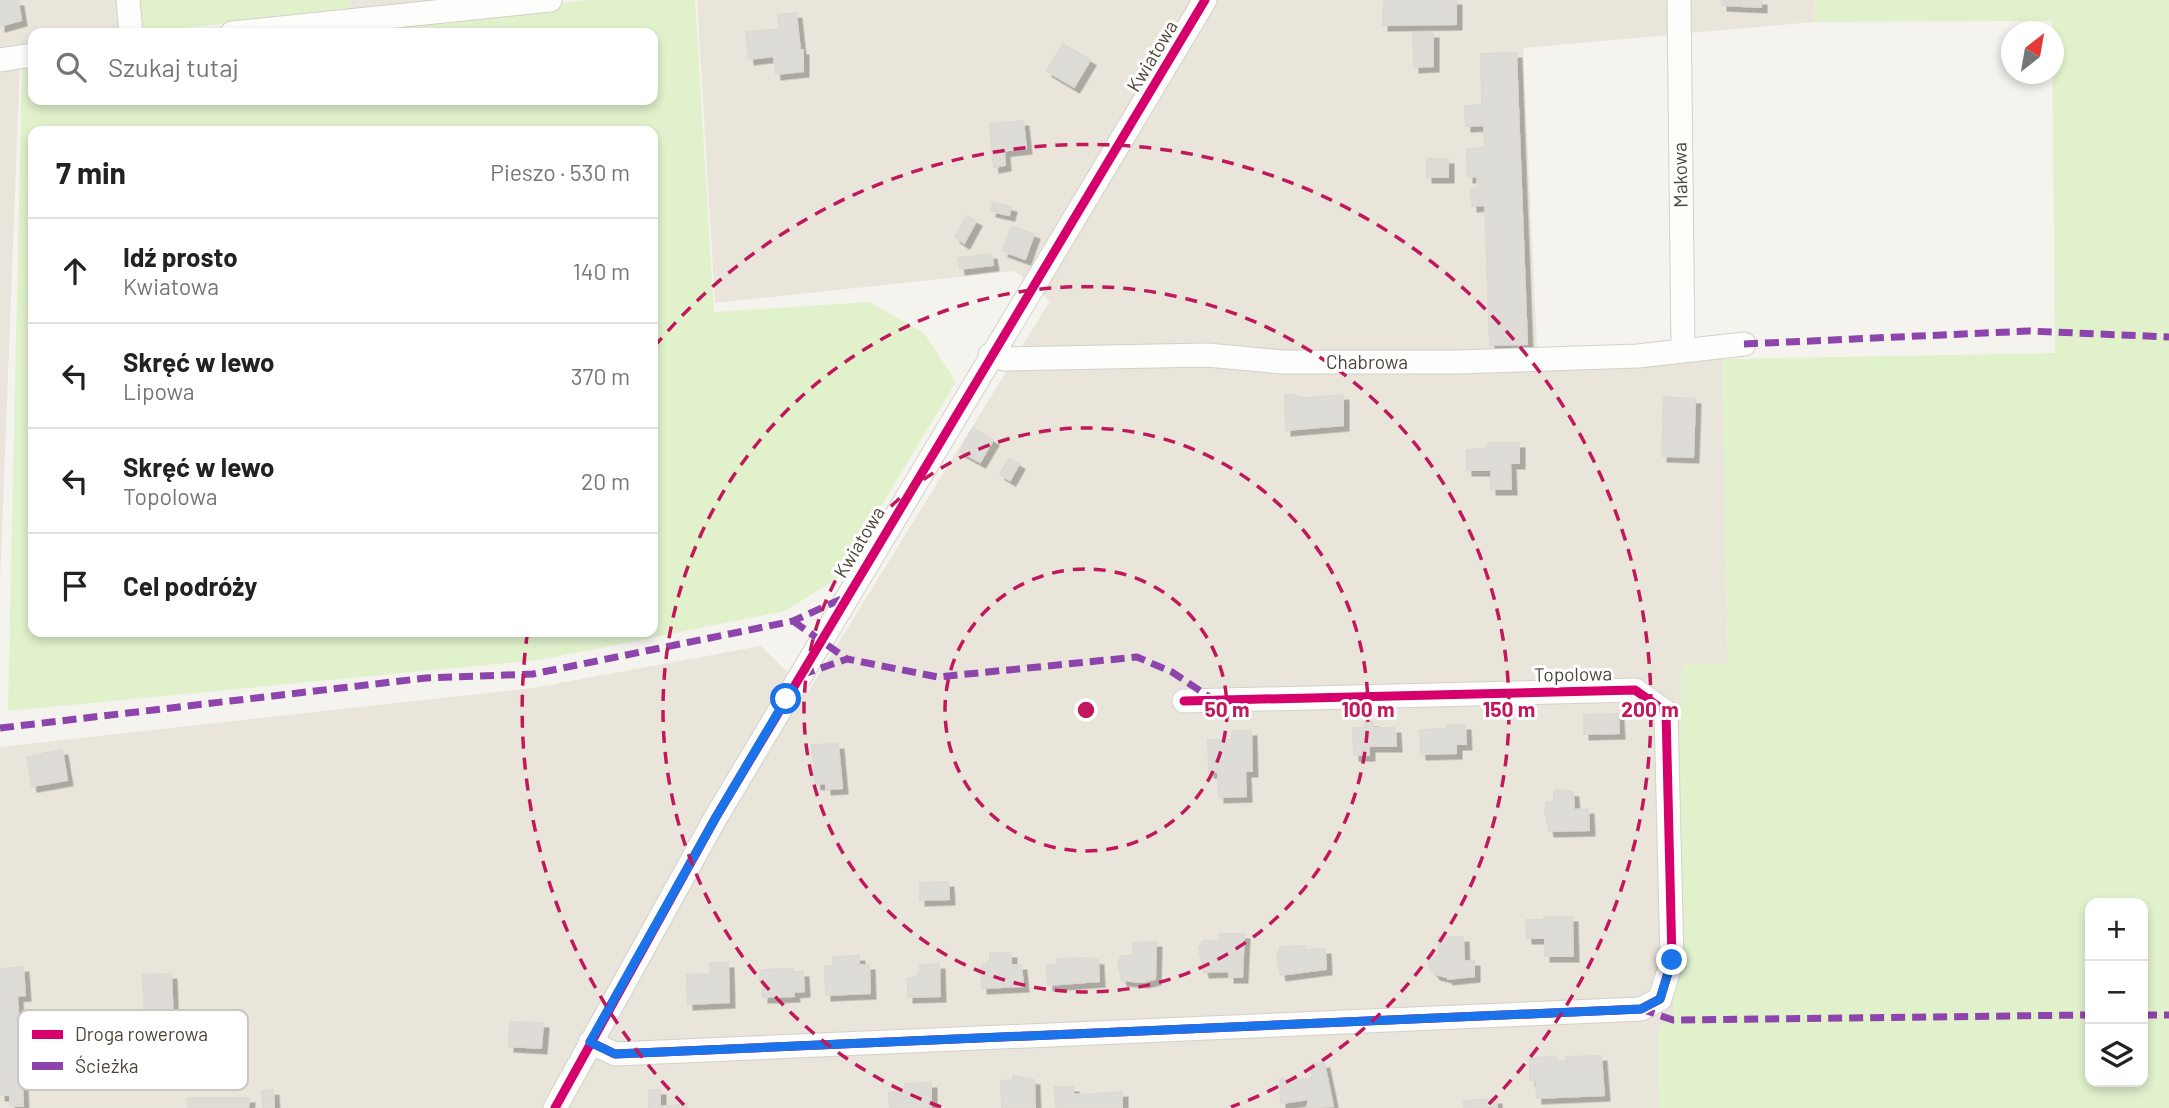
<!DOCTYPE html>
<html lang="pl">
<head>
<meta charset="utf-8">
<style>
  body { margin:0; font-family:Barlow,sans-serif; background:#f6f6f6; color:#222 }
  .controls { position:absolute; right:21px; bottom:21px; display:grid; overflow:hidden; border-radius:14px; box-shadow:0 4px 10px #0003 }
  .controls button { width:63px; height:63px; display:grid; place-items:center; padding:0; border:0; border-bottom:2px solid #e0e0e0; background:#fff; color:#222; font:35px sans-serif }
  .compass { position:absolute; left:2001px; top:21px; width:63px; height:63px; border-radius:50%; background:#fff; box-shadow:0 4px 10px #0003; rotate:31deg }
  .stop { position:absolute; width:21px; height:21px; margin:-16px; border:5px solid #1a73e8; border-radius:50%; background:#fff }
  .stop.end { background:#1a73e8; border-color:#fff; box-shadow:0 2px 7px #0008 }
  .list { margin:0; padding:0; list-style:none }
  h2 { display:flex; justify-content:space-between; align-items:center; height:91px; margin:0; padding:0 28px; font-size:30px }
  h2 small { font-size:23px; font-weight:400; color:#767676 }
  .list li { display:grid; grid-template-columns:46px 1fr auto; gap:21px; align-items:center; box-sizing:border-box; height:105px; padding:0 28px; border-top:2px solid #e0e0e0 }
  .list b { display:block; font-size:26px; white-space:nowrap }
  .list p { margin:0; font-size:23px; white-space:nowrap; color:#767676 }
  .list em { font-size:23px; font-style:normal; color:#767676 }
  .icon { flex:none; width:38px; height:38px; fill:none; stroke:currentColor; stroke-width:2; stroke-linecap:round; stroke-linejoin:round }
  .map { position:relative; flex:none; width:2169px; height:1108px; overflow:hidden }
  .search { position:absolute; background:#fff; box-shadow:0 4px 10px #0003; left:28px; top:28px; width:630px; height:77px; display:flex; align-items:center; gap:18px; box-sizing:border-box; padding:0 24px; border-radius:14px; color:#767676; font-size:26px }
  .panel { position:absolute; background:#fff; box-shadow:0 4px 10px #0003; left:28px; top:126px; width:630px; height:511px; border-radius:14px }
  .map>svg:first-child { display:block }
</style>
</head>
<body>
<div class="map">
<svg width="2169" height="1108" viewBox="0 0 2169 1108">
  <defs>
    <filter id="shadow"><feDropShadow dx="5.5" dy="5.5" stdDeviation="0" flood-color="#0004"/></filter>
  </defs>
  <rect width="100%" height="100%" fill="#f4f3ee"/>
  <path fill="#e9e5db" d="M0 0H133L136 33H33V61L20 63 0 583Z
    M350 0H447L351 10Z
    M697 0H1815L1814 22 1523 48 1538 368 1722 359 1728 663 1682 666 1674 1014 1658 1029 1659 1108H0V747L532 688 761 646 808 692 1050 301 1015 271 715 303Z"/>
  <path fill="#e0f1cc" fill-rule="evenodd" d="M133 0H350L351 10 136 33Z
    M588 0H695L714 312 869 302 924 333 956 382 838 578 785 611 539 660 8 711 22 63 33 62V100H653V33H292ZM33 131H653V632H33Z
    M1815 0H2169V1108H1659L1658 1029 1674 1014 1682 665 1728 663 1722 359 2055 353 2052 21 1814 22ZM2090 903H2143V1082H2090Z"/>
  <path fill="#dedcd6" stroke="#dddad3" stroke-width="2" filter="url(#shadow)" d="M0 0 18 1 21 20 0 26Z
    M1384 0H1456V24L1383 25Z
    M1722 0H1761V7L1722 5Z
    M796 13 800 50H803V71L776 74 774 56 749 59 746 32 780 29 778 15Z
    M1413 33H1433V66L1414 67Z
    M1063 44 1090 60 1074 87 1047 71Z
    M1516 53 1527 344 1490 345 1485 205 1472 206 1471 189 1478 188 1477 176 1468 177 1467 149 1485 148 1484 125 1466 126 1465 106 1482 105 1481 54Z
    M1023 121 1026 148 992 152 990 124Z
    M1004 151 1005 165 994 167 992 152Z
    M1427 159H1448V177H1427Z
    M993 203 1011 207 1009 215 991 211Z
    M967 216 976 221 964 243 955 237Z
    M1012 227 1034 234 1025 259 1003 251Z
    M991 254 993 265 960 269 958 258Z
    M1287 394 1305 398 1343 395V425L1286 430 1285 396Z
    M1664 397 1695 399 1693 457 1662 456Z
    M973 428 993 440 980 462 960 451Z
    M1490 443H1519V463H1510L1511 489H1491V470H1467V450L1485 449Z
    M1009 459 1019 464 1010 480 1000 474Z
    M1618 714 1619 733 1584 734V715Z
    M1365 722H1373V728H1395L1396 746H1369V755H1354L1353 728H1365Z
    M1447 725H1465L1466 744H1456V753L1421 754 1420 730 1447 729Z
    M1232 731H1251L1252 771H1245L1246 796 1219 797 1218 772H1209L1208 740H1232Z
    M838 744 842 788 826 789V783L816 784 812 745Z
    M62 750 67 780 32 786 27 757Z
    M1557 790 1573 792 1574 810 1588 809 1589 830 1549 831 1545 810 1547 803 1554 802V793Z
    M948 882 949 899 920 900V883Z
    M1544 917H1572L1573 956H1545V938H1527L1526 920H1544Z
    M1220 934H1244L1242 977H1229V971L1204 972 1199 948 1203 941H1220Z
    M1463 937 1464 961 1458 962 1459 973H1447V977L1435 974 1430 967 1428 956 1439 955 1438 938Z
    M1156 942 1155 979 1143 982 1122 980 1118 965 1121 956H1134L1133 943Z
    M1304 946V950L1325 949 1326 969 1281 975 1277 957 1280 947Z
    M990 953H1011V965H1021L1023 986 982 988 981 967 990 960Z
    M859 956V965H869L870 993 826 995 825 966H834L833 957Z
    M1087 958 1098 960 1099 981 1048 985 1047 965H1057V959Z
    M1474 961V976L1448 979 1447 973H1459L1458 962Z
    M710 963H728L729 1002 688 1004 687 975 710 974Z
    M939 964 940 996 908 997V978H915L920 973V965Z
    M23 967 25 995 0 997V969Z
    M793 969V972H803L804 991 793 992 794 996 763 997V982L759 980 762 970Z
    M171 974 174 1044 146 1045 143 975Z
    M17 996 22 1083 0 1084V997Z
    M510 1022 543 1023 541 1048 509 1046Z
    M1554 1056 1559 1062 1566 1061V1057L1601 1056 1604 1095 1537 1098 1536 1080H1530V1059Z
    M1324 1063 1333 1106 1307 1108 1309 1099 1281 1103 1280 1079 1308 1080 1312 1077 1311 1064Z
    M1013 1076 1034 1080 1035 1108H1002L1001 1081 1013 1080Z
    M22 1083 23 1106H10V1095H0V1084Z
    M931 1083V1108H890L889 1093 905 1091V1084Z
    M1055 1087H1073V1094L1079 1095 1122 1092V1108H1056Z
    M273 1090 274 1108H263L262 1091Z
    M649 1090H660V1107L687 1104V1108H649Z
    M188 1098H249L248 1108H188Z
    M1496 1099 1497 1108H1464V1101Z"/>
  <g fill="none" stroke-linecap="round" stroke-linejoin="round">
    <defs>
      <path id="minor" d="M128 0 131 33
        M1679 0 1683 351
        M232 33 550 0
        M0 60 33 55
        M990 355 1004 359 1207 355 1282 362H1460L1638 356 1744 344
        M590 1042 615 1054 1641 1009 1660 999 1672 960 1666 712 1635 690 1184 701
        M555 1108 716 817 1205 0"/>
    </defs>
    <use href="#minor" stroke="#d2d1cb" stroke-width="25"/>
    <use href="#minor" stroke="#fdfdfc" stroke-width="23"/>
    <path stroke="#8e44ad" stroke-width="7" stroke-dasharray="14 7" stroke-linecap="butt" d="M1744 344 2029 331 2169 337
      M793 621 847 659
      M801 675 847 659 938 677 1137 657 1172 672 1214 700
      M0 728 426 678 533 674 793 621 848 596
      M1641 1009 1673 1020 2090 1015
      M2143 1015H2169"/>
    <defs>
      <path id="cycleway" d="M590 1042 615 1054 1641 1009 1660 999 1672 960 1666 712 1635 690 1184 701
        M555 1108 716 817 1205 0"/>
    </defs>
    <use href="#cycleway" stroke="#fff" stroke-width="13"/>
    <use href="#cycleway" stroke="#d6006c" stroke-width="9"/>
  </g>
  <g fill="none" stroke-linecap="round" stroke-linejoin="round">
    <path stroke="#1a73e8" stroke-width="9" d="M786 699 716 817 590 1042 615 1054 1641 1009 1660 999 1672 960"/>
  </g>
  <g fill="none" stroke="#c2185b" stroke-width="3.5" stroke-dasharray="12 9">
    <circle cx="1086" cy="710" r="141"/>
    <circle cx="1086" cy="710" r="282"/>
    <path d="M941 1107A423 423 0 1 1 1231 1107"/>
    <path d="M684 1105A564 564 0 0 1 527 636M654 347A564 564 0 1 1 1488 1105"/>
  </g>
  <g text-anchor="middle" stroke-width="6" stroke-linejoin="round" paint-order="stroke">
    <g font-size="19" fill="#4d4537" stroke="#fff">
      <text transform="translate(1152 56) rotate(-59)" y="7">Kwiatowa</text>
      <text transform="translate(1680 175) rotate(-91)" y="7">Makowa</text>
      <text x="1367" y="369">Chabrowa</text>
      <text transform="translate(859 542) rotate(-59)" y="7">Kwiatowa</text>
      <text transform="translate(1573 674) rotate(-1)" y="7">Topolowa</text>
    </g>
  </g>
  <rect x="18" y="1010" width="230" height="80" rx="10" fill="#fff" stroke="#cac7c3" stroke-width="2"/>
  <rect x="32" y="1030" width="31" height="9" fill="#d6006c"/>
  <rect x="32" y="1062" width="31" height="8" fill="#8e44ad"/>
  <g font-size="19" fill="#4d4537">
    <text x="75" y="1041">Droga rowerowa</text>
    <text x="75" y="1073">Ścieżka</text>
  </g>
  <circle cx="1086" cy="710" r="10" fill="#c2185b" stroke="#fff" stroke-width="3.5"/>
  <g font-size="21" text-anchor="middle" font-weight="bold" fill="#c2185b" stroke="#fff" stroke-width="6" stroke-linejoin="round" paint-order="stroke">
    <text x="1227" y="717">50 m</text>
    <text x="1368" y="717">100 m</text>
    <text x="1509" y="717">150 m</text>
    <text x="1650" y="717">200 m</text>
  </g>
</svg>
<div class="controls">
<button>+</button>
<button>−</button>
<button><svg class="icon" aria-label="layers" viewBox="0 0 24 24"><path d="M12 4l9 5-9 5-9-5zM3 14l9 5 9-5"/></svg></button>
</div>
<svg class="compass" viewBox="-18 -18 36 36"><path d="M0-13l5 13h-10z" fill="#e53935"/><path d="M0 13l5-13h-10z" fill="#767676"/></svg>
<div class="stop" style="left:786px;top:699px"></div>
<div class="stop end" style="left:1672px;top:960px"></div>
<div class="search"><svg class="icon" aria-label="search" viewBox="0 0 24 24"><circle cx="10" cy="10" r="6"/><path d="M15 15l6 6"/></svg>Szukaj tutaj</div>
<section class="panel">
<h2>7 min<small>Pieszo · 530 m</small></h2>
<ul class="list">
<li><svg class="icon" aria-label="ahead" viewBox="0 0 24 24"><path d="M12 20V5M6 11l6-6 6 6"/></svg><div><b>Idź prosto</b><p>Kwiatowa</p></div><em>140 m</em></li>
<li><svg class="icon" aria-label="left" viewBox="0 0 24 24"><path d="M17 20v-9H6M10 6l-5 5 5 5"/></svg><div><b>Skręć w lewo</b><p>Lipowa</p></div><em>370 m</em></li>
<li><svg class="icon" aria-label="left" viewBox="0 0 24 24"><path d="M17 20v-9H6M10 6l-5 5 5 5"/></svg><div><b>Skręć w lewo</b><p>Topolowa</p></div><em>20 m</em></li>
<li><svg class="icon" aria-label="arrive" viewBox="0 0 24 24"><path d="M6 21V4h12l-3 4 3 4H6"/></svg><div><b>Cel podróży</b></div></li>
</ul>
</section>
</div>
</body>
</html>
